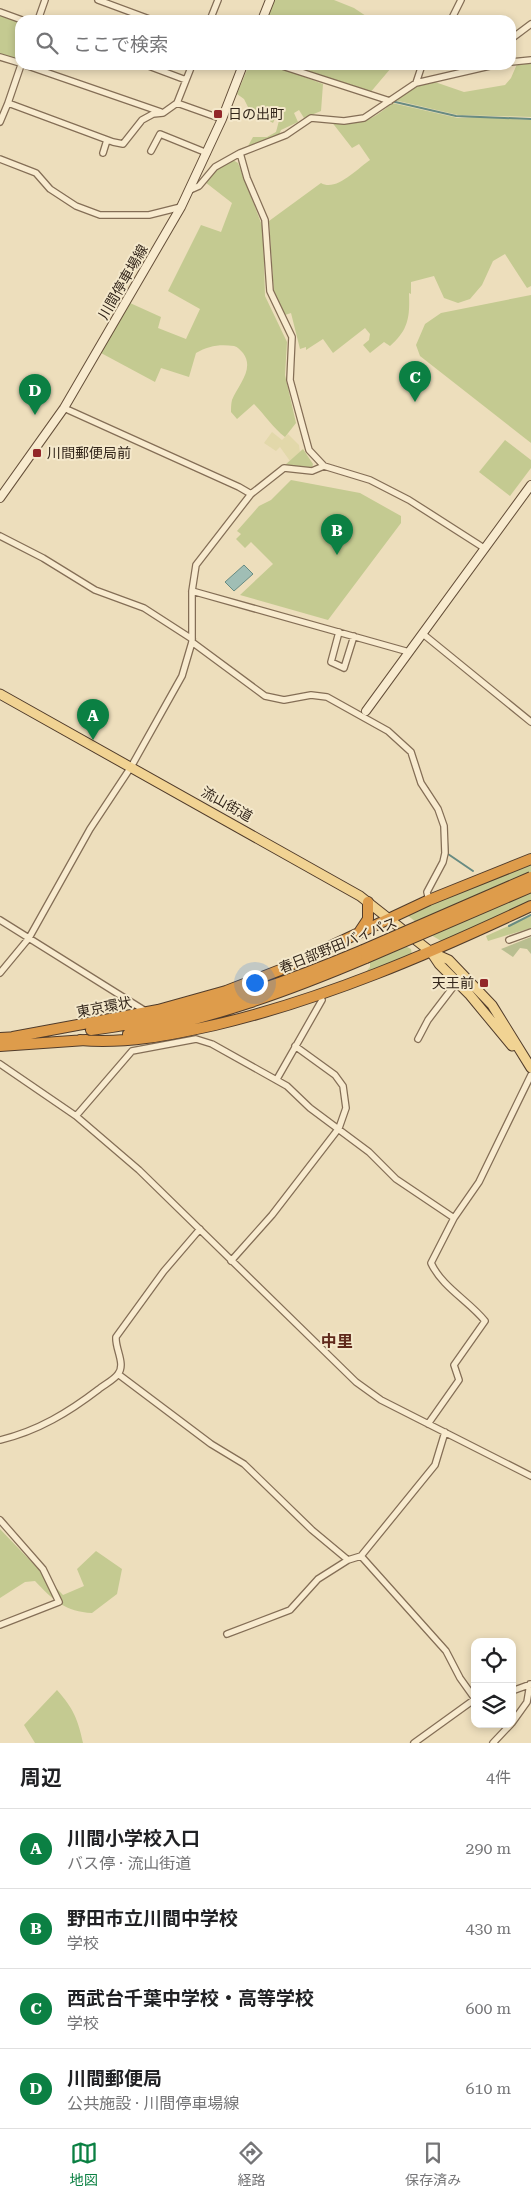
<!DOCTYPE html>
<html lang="ja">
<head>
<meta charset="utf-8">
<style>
  body { margin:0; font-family:"Roboto Serif","Noto Sans JP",serif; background:#f2f2f2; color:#202124 }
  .controls { position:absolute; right:15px; bottom:15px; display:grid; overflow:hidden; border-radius:10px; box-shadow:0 2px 8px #0003 }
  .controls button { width:45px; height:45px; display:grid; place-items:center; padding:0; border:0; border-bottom:1px solid #e0e0e0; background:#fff; color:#202124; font:25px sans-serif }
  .you { position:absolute; left:254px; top:982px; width:18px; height:18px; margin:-12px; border:4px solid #fff; border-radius:50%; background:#1a73e8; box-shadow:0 0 0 8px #1a73e833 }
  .badge { display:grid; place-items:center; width:32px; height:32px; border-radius:50%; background:#0b8043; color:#fff; font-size:16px; font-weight:700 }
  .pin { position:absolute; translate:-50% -41px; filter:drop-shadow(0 1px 2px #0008) }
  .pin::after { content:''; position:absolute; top:26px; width:18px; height:15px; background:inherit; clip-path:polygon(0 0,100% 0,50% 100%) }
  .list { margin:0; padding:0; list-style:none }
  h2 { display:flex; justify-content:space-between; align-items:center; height:65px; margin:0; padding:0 20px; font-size:21px }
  h2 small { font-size:16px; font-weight:400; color:#757577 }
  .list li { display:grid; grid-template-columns:32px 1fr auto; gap:15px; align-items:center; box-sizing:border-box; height:80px; padding:0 20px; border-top:1px solid #e0e0e0 }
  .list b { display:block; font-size:19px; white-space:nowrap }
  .list p { margin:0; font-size:16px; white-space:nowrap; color:#757577 }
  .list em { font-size:16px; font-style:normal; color:#757577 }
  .icon { flex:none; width:28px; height:28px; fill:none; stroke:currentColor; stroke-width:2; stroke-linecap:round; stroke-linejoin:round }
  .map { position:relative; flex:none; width:531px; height:1743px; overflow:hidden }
  .search { position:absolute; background:#fff; box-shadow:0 2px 8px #0003; left:15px; right:15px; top:15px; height:55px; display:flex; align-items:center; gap:12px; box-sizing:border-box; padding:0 18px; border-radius:15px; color:#757577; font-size:19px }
  .sheet { height:385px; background:#fff }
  nav { display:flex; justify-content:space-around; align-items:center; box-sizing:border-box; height:70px; border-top:1px solid #e0e0e0; background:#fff; font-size:14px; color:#757577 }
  nav a { display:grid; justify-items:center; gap:2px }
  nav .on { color:#0b8043 }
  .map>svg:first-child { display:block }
</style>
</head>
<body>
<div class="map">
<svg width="531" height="1743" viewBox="0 0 531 1743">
  <rect width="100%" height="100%" fill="#eddebc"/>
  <path fill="#e2d8aa" d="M272 432 282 440 288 434 299 445 300 452 290 461 280 447 276 451 264 443Z"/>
  <path fill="#c4ca91" d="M275 0H334L354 8 372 20H266Z
    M0 15 20 22V60L0 54Z
    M531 62V117L458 115 394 100 415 86 432 81 464 92 505 85 511 78 517 64Z
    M249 65H273L323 84 321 111 304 118 299 110 294 113 298 122 281 130 279 135 248 146 253 137H267L276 132 281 113 278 112 273 123 249 109 244 99 237 94Z
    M283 65H388L391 68 369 94Z
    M392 103 458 118 476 117 531 120V286L527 288 505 254 493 261 482 285 470 299 458 303 444 298 434 276 411 282V294L409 293C410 318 408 330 390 346L384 342 370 353 363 345 369 340 370 334 365 328 333 353 323 339 306 350V347L300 349 291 313 285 315 274 294 269 221 321 183C336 192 357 169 370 160L359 144 352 148 331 121C359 125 371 122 392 103Z
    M233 160 238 163 263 228 265 296 287 342 285 375 296 423 285 437C273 428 265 415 254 404L237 419 231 412C231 408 231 404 232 400 238 385 255 369 243 353 240 350 238 347 234 346 219 344 208 346 196 353L189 377 161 368 155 382 101 353 130 303 161 317 158 328 186 339 200 309 168 291 201 225 221 232 232 203 205 182 220 166Z
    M531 295V443L420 356 416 345 425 324 441 313Z
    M505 440 531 460V468L510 496 479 472Z
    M303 449 313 464 312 468 285 465Z
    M291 480 360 493 401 516V523L328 620 240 595 273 564 251 542 245 548 236 539 241 534 237 531 259 506 271 500Z
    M531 863V873L416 922 407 915Z
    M531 891V902L443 942 431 935Z
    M531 916V928L488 941 486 936Z
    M405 946 411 949 412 955 365 973 370 967V961Z
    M0 1529 63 1595 84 1586 77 1569 96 1551 122 1569 117 1594 92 1613C66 1612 53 1600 35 1581L25 1582 0 1598Z
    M57 1690C73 1708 78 1719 83 1743H35L24 1725Z"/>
  <path fill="#b9be90" d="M531 937V954L527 949 520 948 513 957 501 949Z"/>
  <path fill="#a0beb5" stroke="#688b82" d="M244 565 253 574 234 591 225 582Z"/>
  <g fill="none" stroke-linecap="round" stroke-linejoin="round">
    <path stroke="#688b82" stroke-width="2" d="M391 101 456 116 531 119
      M427 787 443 815
      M447 842 448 854 473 871
      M509 926 531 915"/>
    <defs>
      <path id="street" d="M98 0 152 20
        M0 12 22 20
        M38 20 45 0
        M210 20 218 0
        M451 20 461 0
        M511 39 531 24
        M0 57 20 63
        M511 62 531 60
        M21 65 8 103 113 142 123 144 142 120 153 114 163 113 177 103 192 65
        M25 65 161 112
        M146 65 186 80
        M279 65 390 101
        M416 83 422 65
        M177 103 222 119
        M0 122 8 103
        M151 151 160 134 207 153
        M103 153 107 140
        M240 153 247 178 265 220 270 291 292 337 290 380 309 450 324 466 370 480 409 500 484 548
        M0 159 36 173 50 189 76 206 100 215H149L181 207
        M190 190 199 186 215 167 240 153 286 135 311 118 344 121 364 118 416 83 494 65
        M64 408 239 487 251 494
        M0 536 43 558 95 590 144 608 192 639
        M192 591 409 652
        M339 632 331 662 344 668 354 636
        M423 634 531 722
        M192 642 265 696 284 700 311 695 327 697 388 731 411 752 421 783 438 809 444 826 445 853 443 862 427 892 429 900
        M0 920 147 1012
        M509 940 531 932
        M0 973 29 938 90 829 131 767 182 676 192 642V591L196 565 251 494 284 468 312 471 324 466
        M418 1039 428 1020 457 982
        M0 1064 76 1116 139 1170 356 1382 381 1400 531 1476
        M277 1079 322 1000 320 995
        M76 1116 132 1051 196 1039 212 1044 287 1086 310 1108 369 1152 396 1179 454 1218
        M231 1261 272 1215 339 1128 346 1108 343 1086 335 1075 295 1046
        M118 1374 211 1444 244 1464 312 1530 348 1560
        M428 1424 459 1380 454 1365 485 1321C469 1301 442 1287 431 1263L454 1218 479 1182 531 1075
        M0 1440C38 1431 69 1412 99 1389 105 1384 114 1380 118 1374 126 1364 115 1349 116 1337L164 1271 200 1229
        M0 1520 43 1569 59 1602 0 1625
        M361 1556 446 1651 460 1678 475 1699
        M227 1634 290 1610 318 1579 348 1560 361 1556 435 1465 445 1432
        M512 1691 531 1684
        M512 1723 527 1702 530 1684
        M414 1743 475 1699
        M493 1743 511 1724"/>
      <path id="secondary" d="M262 20 270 0
        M0 498 64 408 181 207 222 119 243 65
        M366 711 531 485"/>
      <path id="primary" d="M0 694 360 896 431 952 449 960 492 1005 531 1068
        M431 952 439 964 469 994 512 1046"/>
      <path id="highway" d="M360 931 368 919V902
        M91 1030C186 1018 275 987 363 950
        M128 1034C211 1019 288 991 366 958
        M13 1037 158 1010 226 991 280 970 429 900 531 859
        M0 1038 19 1037
        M80 1040C126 1044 170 1035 215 1025 325 999 429 954 531 906
        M0 1046 86 1040"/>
    </defs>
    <use href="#street" stroke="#846e56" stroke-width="8"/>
    <use href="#secondary" stroke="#654f39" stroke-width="10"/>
    <use href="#primary" stroke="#513c2b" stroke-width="11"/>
    <use href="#highway" stroke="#513c2b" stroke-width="12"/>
    <use href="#street" stroke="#f8ebcf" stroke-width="5.5"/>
    <use href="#secondary" stroke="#f8ebcf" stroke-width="8"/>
    <use href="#primary" stroke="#f1d393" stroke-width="9"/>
    <use href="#highway" stroke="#de9c4b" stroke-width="10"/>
    <defs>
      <path id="highway-bridge" d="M363 950 531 877
        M366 958 531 887"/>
    </defs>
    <use href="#highway-bridge" stroke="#513c2b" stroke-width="12" stroke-linecap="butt"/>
    <use href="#highway-bridge" stroke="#de9c4b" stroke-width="10"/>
  </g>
  <g fill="#922729" stroke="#f4e8cb" stroke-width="2">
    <rect x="213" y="109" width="10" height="10" rx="2.5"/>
    <rect x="32" y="448" width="10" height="10" rx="2.5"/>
    <rect x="479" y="978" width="10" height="10" rx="2.5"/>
  </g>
  <g text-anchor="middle" stroke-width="4" stroke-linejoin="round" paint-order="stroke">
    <g font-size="14" fill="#33261b" stroke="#f4e8cb" text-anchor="start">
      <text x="228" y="119">日の出町</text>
      <text x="47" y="458">川間郵便局前</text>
      <text x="474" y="988" text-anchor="end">天王前</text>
    </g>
    <g font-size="14" fill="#33261b" stroke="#f4e8cb">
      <text transform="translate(123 282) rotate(-60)" y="5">川間停車場線</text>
      <text transform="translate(227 804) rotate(29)" y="5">流山街道</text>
      <text transform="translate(338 945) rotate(-22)" y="5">春日部野田バイパス</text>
      <text transform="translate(104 1007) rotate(-11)" y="5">東京環状</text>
    </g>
    <g font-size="16" font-weight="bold" fill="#5f281b" stroke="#f4e8cb">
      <text x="337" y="1347">中里</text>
    </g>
  </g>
</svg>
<div class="controls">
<button><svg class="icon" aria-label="locate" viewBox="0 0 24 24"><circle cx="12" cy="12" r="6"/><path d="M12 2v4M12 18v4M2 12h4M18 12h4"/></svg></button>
<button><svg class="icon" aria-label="layers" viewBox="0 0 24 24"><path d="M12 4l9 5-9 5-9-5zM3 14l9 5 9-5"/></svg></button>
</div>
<div class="you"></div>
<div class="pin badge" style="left:93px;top:740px">A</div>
<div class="pin badge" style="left:337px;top:555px">B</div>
<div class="pin badge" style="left:415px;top:402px">C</div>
<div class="pin badge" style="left:35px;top:415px">D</div>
<div class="search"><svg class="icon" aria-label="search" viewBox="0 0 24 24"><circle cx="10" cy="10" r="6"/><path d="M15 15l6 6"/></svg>ここで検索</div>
</div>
<section class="sheet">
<h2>周辺<small>4件</small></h2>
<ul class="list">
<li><span class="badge">A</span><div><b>川間小学校入口</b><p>バス停 · 流山街道</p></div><em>290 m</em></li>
<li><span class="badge">B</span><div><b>野田市立川間中学校</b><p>学校</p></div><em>430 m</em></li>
<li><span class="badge">C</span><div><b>西武台千葉中学校・高等学校</b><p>学校</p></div><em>600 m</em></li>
<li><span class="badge">D</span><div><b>川間郵便局</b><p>公共施設 · 川間停車場線</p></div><em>610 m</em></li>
</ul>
</section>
<nav>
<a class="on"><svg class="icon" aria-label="map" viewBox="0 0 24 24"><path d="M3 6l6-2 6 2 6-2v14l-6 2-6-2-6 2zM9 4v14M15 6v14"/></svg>地図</a>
<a><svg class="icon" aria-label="directions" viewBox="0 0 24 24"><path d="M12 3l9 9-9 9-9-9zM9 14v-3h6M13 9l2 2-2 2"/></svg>経路</a>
<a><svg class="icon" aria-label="saved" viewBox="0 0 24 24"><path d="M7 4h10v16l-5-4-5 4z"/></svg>保存済み</a>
</nav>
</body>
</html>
